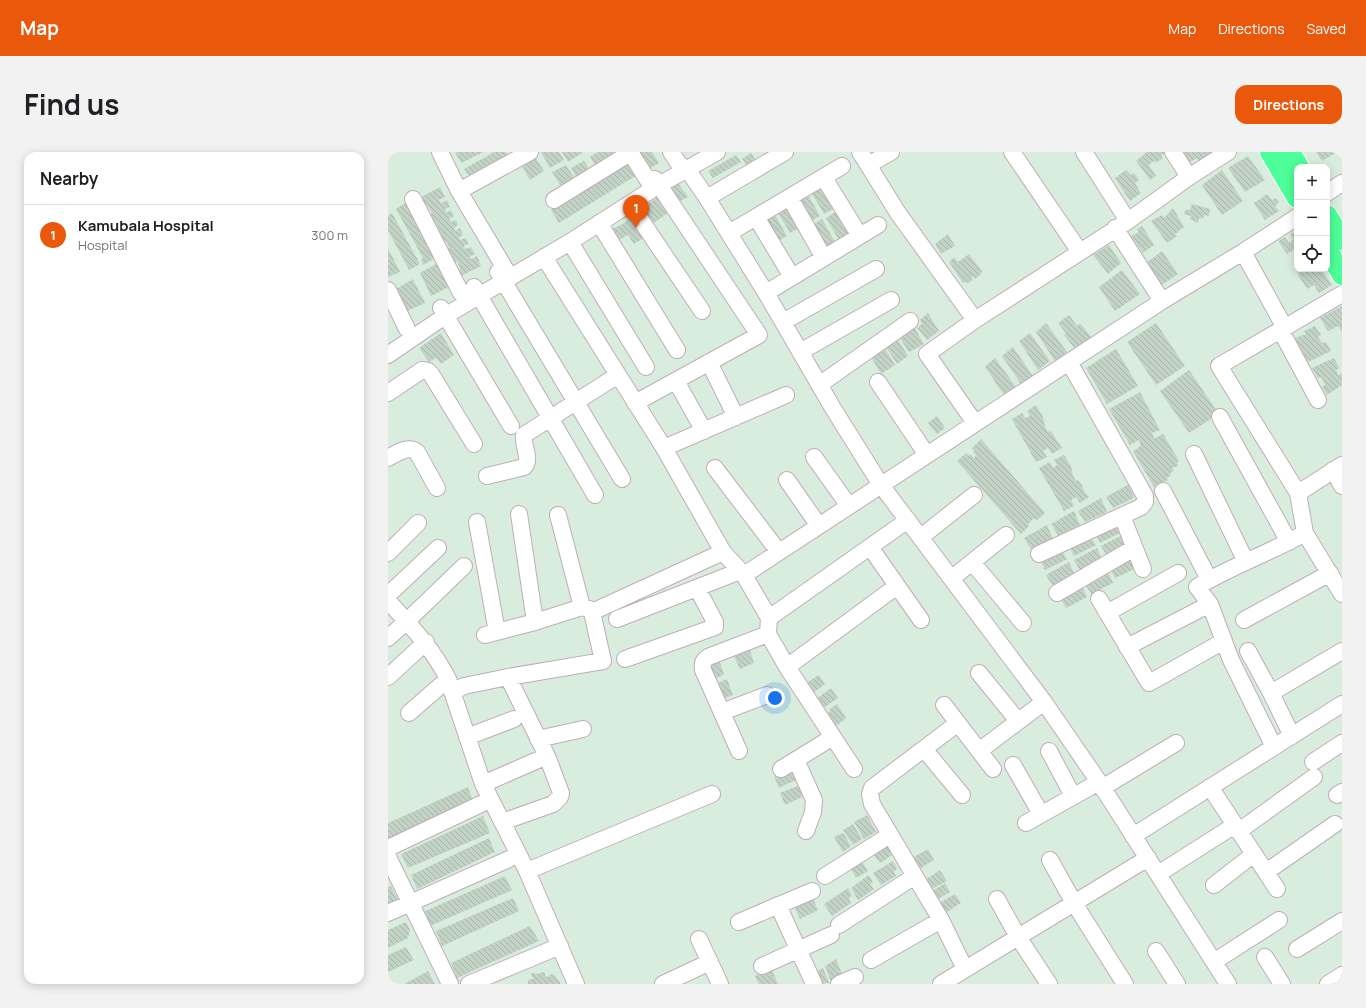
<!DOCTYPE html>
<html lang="en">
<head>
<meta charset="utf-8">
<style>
  body { margin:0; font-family:Manrope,sans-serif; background:#f2f2f2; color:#202124 }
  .controls { position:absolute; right:12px; top:12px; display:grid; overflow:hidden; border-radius:8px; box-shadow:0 2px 10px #0003 }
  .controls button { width:36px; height:36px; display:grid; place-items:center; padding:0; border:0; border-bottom:1px solid #e0e0e0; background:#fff; color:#202124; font:20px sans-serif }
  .you { position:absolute; left:387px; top:546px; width:14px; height:14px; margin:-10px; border:3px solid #fff; border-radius:50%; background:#1a73e8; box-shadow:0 0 0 6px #1a73e833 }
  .badge { display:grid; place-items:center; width:26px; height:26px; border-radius:50%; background:#ea580c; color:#fff; font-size:13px; font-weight:700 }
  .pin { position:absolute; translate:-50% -33px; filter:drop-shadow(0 1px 2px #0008) }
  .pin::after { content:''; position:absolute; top:21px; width:14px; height:12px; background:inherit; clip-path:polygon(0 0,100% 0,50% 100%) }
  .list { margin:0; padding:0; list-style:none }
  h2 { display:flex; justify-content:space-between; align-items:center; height:52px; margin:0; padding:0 16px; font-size:17px }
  h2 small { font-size:13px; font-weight:400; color:#757577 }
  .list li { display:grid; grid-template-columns:26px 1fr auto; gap:12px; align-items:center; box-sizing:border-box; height:60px; padding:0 16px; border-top:1px solid #e0e0e0 }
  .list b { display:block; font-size:15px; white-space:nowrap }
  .list p { margin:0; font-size:13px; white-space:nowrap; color:#757577 }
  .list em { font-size:13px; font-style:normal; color:#757577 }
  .icon { flex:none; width:22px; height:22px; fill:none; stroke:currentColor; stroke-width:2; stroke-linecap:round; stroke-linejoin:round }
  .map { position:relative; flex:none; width:954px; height:832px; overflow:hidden; border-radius:12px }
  header { display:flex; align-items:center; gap:24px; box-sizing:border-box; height:56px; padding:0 20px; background:#ea580c; color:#fff }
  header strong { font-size:19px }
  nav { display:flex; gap:22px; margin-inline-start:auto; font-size:14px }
  .intro { display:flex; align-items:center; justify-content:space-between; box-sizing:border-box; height:96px; padding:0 24px }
  h1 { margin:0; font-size:28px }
  .button { padding:10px 18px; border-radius:12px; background:#ea580c; color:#fff; font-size:14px; font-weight:700 }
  main { display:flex; gap:24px; padding:0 24px }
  aside { flex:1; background:#fff; border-radius:12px; box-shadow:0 2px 10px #0003 }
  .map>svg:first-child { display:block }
</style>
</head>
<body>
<header>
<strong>Map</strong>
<nav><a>Map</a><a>Directions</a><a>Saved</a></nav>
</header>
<div class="intro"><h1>Find us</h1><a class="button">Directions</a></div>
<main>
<aside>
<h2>Nearby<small></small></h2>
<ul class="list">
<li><span class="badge">1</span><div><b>Kamubala Hospital</b><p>Hospital</p></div><em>300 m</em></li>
</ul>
</aside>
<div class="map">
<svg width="954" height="832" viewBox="0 0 954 832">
  <defs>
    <pattern id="building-back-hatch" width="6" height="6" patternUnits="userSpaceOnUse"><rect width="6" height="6" fill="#c2d3c6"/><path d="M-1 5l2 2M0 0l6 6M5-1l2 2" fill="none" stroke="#a7b5aa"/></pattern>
  </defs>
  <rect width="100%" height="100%" fill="#d9edde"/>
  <path fill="url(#building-back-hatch)" d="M67 0H96L73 11Z
    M106 0H118L123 8 84 29 76 17Z
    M153 0H171L176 8 162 16Z
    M174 0H193L194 1 180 10Z
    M210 0H236L209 16 202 5Z
    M246 0H264L271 11 258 19Z
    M759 0H778L773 4 775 6 768 11 766 9 761 13 768 24 762 28 748 9Z
    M794 0H825L811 9 809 6 801 11Z
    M928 0H949L934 9Z
    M363 1 371 13 362 18 354 7Z
    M145 2 156 19 142 28 131 9Z
    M348 3 353 10 325 26 320 19Z
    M860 4 877 28 857 40 840 16Z
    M196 9 203 20 190 28 183 16Z
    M242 10 249 23 171 71 163 58Z
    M178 13 189 30 175 38 164 20Z
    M738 18 743 23 746 21 751 28 747 31 753 41 742 49 727 26Z
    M834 18 855 49 834 63 814 33Z
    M290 31 300 45 287 52 278 40Z
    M435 33 447 56 436 62 423 40Z
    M52 35 57 45 51 48 53 51 59 48 62 55 57 57 58 61 63 58 66 64 61 67 63 70 68 68 70 73 66 76 67 79 72 76 75 83 71 85 72 88 77 86 81 91 76 94 77 97 83 95 87 102 81 105 83 107 89 104 93 114 71 125 68 119 72 117 69 109 64 112 57 98 61 96 58 89 53 91 47 79 51 77 48 71 44 73 39 64 44 61 39 53 35 55 31 46Z
    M419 41 432 64 421 70 408 48Z
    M879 42 884 48 888 46 891 51 887 54 891 59 877 68 866 51Z
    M273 43 283 59 261 74 250 58Z
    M20 49 49 105 35 113 33 108 35 106 8 57Z
    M401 52 413 75 402 81 389 59Z
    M804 52 822 57 821 64 816 63 815 67 811 66 810 71 802 67 803 64 796 62 798 57 802 58Z
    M785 56 796 75 787 82 789 84 779 91 763 69 774 63 776 66Z
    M449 59 462 82 451 88 438 66Z
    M4 61 32 112 21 118 0 78V64Z
    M386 61 399 84 387 91 375 68Z
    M244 65 257 85 246 92 240 83 227 90 220 79 233 73Z
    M434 67 447 90 436 97 423 74Z
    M754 74 766 93 755 101 743 84 751 80 749 77Z
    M909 79V101L907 97 899 102 890 89 897 85 901 91 905 88 902 82Z
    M560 82 567 94 553 102 547 92Z
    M721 93 733 111 720 122 705 103Z
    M0 96 12 120 0 125Z
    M774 99 790 122 772 134 758 111Z
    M581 102 594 119 593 122 587 127 585 124 583 126 585 128 580 131 577 130 575 131 561 110 566 105 570 110Z
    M50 111 61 135 43 144 32 121Z
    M917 117H933L944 133 931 141 926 133 919 137 909 121Z
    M734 118 752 142 727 159 711 135Z
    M25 127 37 151 19 159 8 137Z
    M954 154V180L950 174 940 179 932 166Z
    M540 161 551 179 539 188 529 176 534 172 532 168Z
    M681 163 689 174 692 171 704 186 688 198 676 183 678 181 670 171Z
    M658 171 679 200 667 209 648 180Z
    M768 171 797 214 768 233 739 190Z
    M525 173 536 192 521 200 510 183Z
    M927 174 933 183 930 185 934 191 938 190 943 199 920 210 907 186 918 182 916 179Z
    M53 181 66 203 53 212 48 206 41 210 31 196Z
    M642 181 662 209 650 218 631 189Z
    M509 186 520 204 509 212 496 192Z
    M495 193 507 213 493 222 481 201Z
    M625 195 645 224 633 232 614 204Z
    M728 197 750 234 719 252 698 216Z
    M607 206 628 235 616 243 597 215Z
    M946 206 951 216 948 218 950 223 954 222V233L939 243 934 235 937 233 933 225 930 226 924 216Z
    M801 218 831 262 801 281 772 239Z
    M752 240 772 278 764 281 766 287 775 282 791 309 789 310 790 314 784 316 786 319 782 321 783 323 779 326 780 328 766 335 745 299 753 294 751 288 742 293 721 257Z
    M648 253 655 265 657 275 660 280 663 279 674 296 664 302 660 296 655 299 659 305 648 310 624 267 634 261 637 266 642 264 639 259Z
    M549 264 557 276 549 282 540 271Z
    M593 287 657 361 648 369 646 366 640 372 641 374 633 382 569 309 578 301 580 304 582 302 586 306 588 303 585 300 587 299 584 296Z
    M676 303 683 314 685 324 688 329 690 328 694 333 697 341 701 345 692 351 688 345 683 348 686 354 676 359 651 316 662 310 665 316 669 313 666 308Z
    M741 332 746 346 725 356 718 345Z
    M713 346 719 360 697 370 690 359Z
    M686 359 692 373 670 383 663 372Z
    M727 370 734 380 712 391 707 380Z
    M659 373 665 387 643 397 636 386Z
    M701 382 708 393 686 404 680 393Z
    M736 382 741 395 720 406 713 394Z
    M672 396 679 407 657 418 651 406Z
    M709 396 715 409 693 420 686 408Z
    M743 402 749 416 727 426 721 415Z
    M681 410 687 423 665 434 658 423Z
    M719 418 725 431 703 442 696 430Z
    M693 432 699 445 678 456 671 444Z
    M361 495 366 511 352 517 345 502Z
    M331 507 336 523 323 528 319 513Z
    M431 523 437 532 421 544 418 531Z
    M339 527 345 543 332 548 326 533Z
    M443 536 450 546 434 557 428 547Z
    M449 552 458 566 446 576 436 565 442 559 441 558Z
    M404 615 408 628 391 636 386 624Z
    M412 633 414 645 397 653 392 641Z
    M80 635 85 649 0 688V671Z
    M479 663 488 680 476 687 466 670Z
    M95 664 102 681 20 716 13 702Z
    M465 672 474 687 465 693 455 678Z
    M455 681 463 694 455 700 446 685Z
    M101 686 107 700 29 737 23 723Z
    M496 690 504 703 492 711 482 698Z
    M540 697 546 708 528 719 521 708Z
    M471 705 480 719 468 726 460 712Z
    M505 709 509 716 506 720 508 724 493 733 485 721Z
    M552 718 559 729 538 740 533 731Z
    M481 723 485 730 482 732 486 737 470 748 463 736Z
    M117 724 124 738 42 774 35 760Z
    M557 731 562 740 545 750 540 742Z
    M3 734 10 748 0 753V735Z
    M460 736 464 743 461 746 463 751 444 764 436 752Z
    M423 742 430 758 412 767 404 750Z
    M567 742 573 751 554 763 551 751Z
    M125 746 131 759 54 794 48 779Z
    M18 770 22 778 20 786 0 796V778Z
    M142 774 151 789 69 826 63 811Z
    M18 795 26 808 0 820V803Z
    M448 807 455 824 443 830 437 814Z
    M383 816 390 832H371L367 824Z
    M435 816 441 831 429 832 424 821Z
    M40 819 47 832H16Z
    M153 820 157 821V824L160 825 163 822 166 823 172 830V832H140V828L145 827 143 822 145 821 152 822Z"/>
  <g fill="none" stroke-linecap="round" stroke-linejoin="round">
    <defs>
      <path id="minor" d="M52 0 71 39 122 125
        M242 0 261 30
        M283 0 291 12 299 17 319 46 378 141 446 258 493 333 656 550 711 630 840 832
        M472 0 510 61 587 168
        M624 0 692 100
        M696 0 740 69
        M785 0 801 25
        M480 13 503 0
        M436 26 472 84
        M71 39 142 0
        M939 41 954 31
        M319 46 397 0
        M402 46 436 106
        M25 47 73 141
        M166 48 242 1
        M242 52 314 159
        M368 65 404 125
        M211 71 289 198
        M727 76 774 149
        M341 81 454 14
        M182 90 258 215
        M855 100 897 176
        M156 105 276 296 335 400 356 423 381 466 380 482 399 515 466 617
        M110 120 234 327
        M86 135 207 343
        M0 138 19 177
        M378 141 490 73
        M53 156 123 274
        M395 170 488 117
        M893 179 930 248
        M412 200 503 148
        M0 203 57 164 182 90 271 33 329 0
        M321 210 348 265
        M288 229 316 279
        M490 230 539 303
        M431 233 522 169
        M0 241 34 218 40 219 43 222 86 292
        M247 251 371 183 267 27
        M832 265 901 390
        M587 271 539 202 587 168 740 69 801 25 840 0
        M276 296 398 243
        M806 302 858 410
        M426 305 461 354
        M0 306C9 301 20 293 29 300L49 336
        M954 313 910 341 917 381 954 442
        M327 316 391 400
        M945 318 954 334
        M99 324 136 315C144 308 134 293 136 283L230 223
        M399 328 431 374
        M775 339 821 427
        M910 341 831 214 954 142
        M131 362 147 470
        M170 363 194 455
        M734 364 755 417
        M89 370 109 480
        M533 385 586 343
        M482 395 533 468
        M0 401 30 371
        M651 402 753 355 757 350V344L681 210
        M584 410 635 471
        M356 423 774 149 855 100 909 65
        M564 426 618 383
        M669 441 746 396
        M0 443 50 396
        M711 447 761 531 836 489
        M0 449C23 474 45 497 60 527L95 632 139 719 188 832
        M719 461 790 421
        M381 466 520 368
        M229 467 352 419
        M856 468 942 421
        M97 483 147 470 194 455 201 457 204 460 335 400
        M0 486 19 469 76 414
        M739 495 822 452
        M860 499 883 541 904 584
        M237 507 327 475V470L309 436
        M399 515 509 434
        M591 521 630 569
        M0 525 38 490
        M64 540 76 534 120 525 215 509 204 460
        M883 541 954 499
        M556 553 605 617
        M334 560 379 543
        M21 561 60 527
        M570 571 484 636 482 642 484 652 553 768 577 817
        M79 585 126 567
        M150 587 195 577
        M886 595 843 508 822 452 809 435C843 414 882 401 917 381
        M536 597 574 643
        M351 599 315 518C314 511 315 509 320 505L380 482
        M591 599 656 550
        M661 599 685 644
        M408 608 426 648 425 660 418 679
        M925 610 954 591
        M625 613 653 662
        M393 617 445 585
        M95 632 159 604
        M822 635 889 737
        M714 636 788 591
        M949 643 954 640
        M114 670 165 652 172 645 173 641 159 604 120 525
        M638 671 711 630
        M851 679 926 625
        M745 684 954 552
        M0 696 93 652
        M0 705 62 832
        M662 708 686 751 737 832
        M139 719 324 642
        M878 720 947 672
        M770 722 847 673
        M437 724 502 683
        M826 733 866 702
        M609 747 630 785 661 832
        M390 753 426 832
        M0 761 121 707
        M351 770 424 739
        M451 773 527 724
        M311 787 332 832
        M909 797 954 769
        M768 799 789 832
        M877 805 894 832
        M483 808 553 768
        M827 809 891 768
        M374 814 443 783
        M81 832 172 794
        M275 832 322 810
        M451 832 467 825
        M553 832 760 706
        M940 832 954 823"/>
      <path id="major" d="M882 0 909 46
        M902 0 911 15
        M939 63 954 88
        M939 97 954 123"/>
    </defs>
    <use href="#minor" stroke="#bfadb7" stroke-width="18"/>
    <use href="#major" stroke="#fff" stroke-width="22"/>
    <use href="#minor" stroke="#fff" stroke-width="16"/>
    <use href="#major" stroke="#4dff98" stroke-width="20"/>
  </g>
</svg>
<div class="controls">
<button>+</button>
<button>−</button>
<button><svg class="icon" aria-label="locate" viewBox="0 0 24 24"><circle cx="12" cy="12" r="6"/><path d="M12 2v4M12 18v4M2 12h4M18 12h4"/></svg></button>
</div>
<div class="you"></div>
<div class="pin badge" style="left:248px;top:76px">1</div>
</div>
</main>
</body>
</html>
